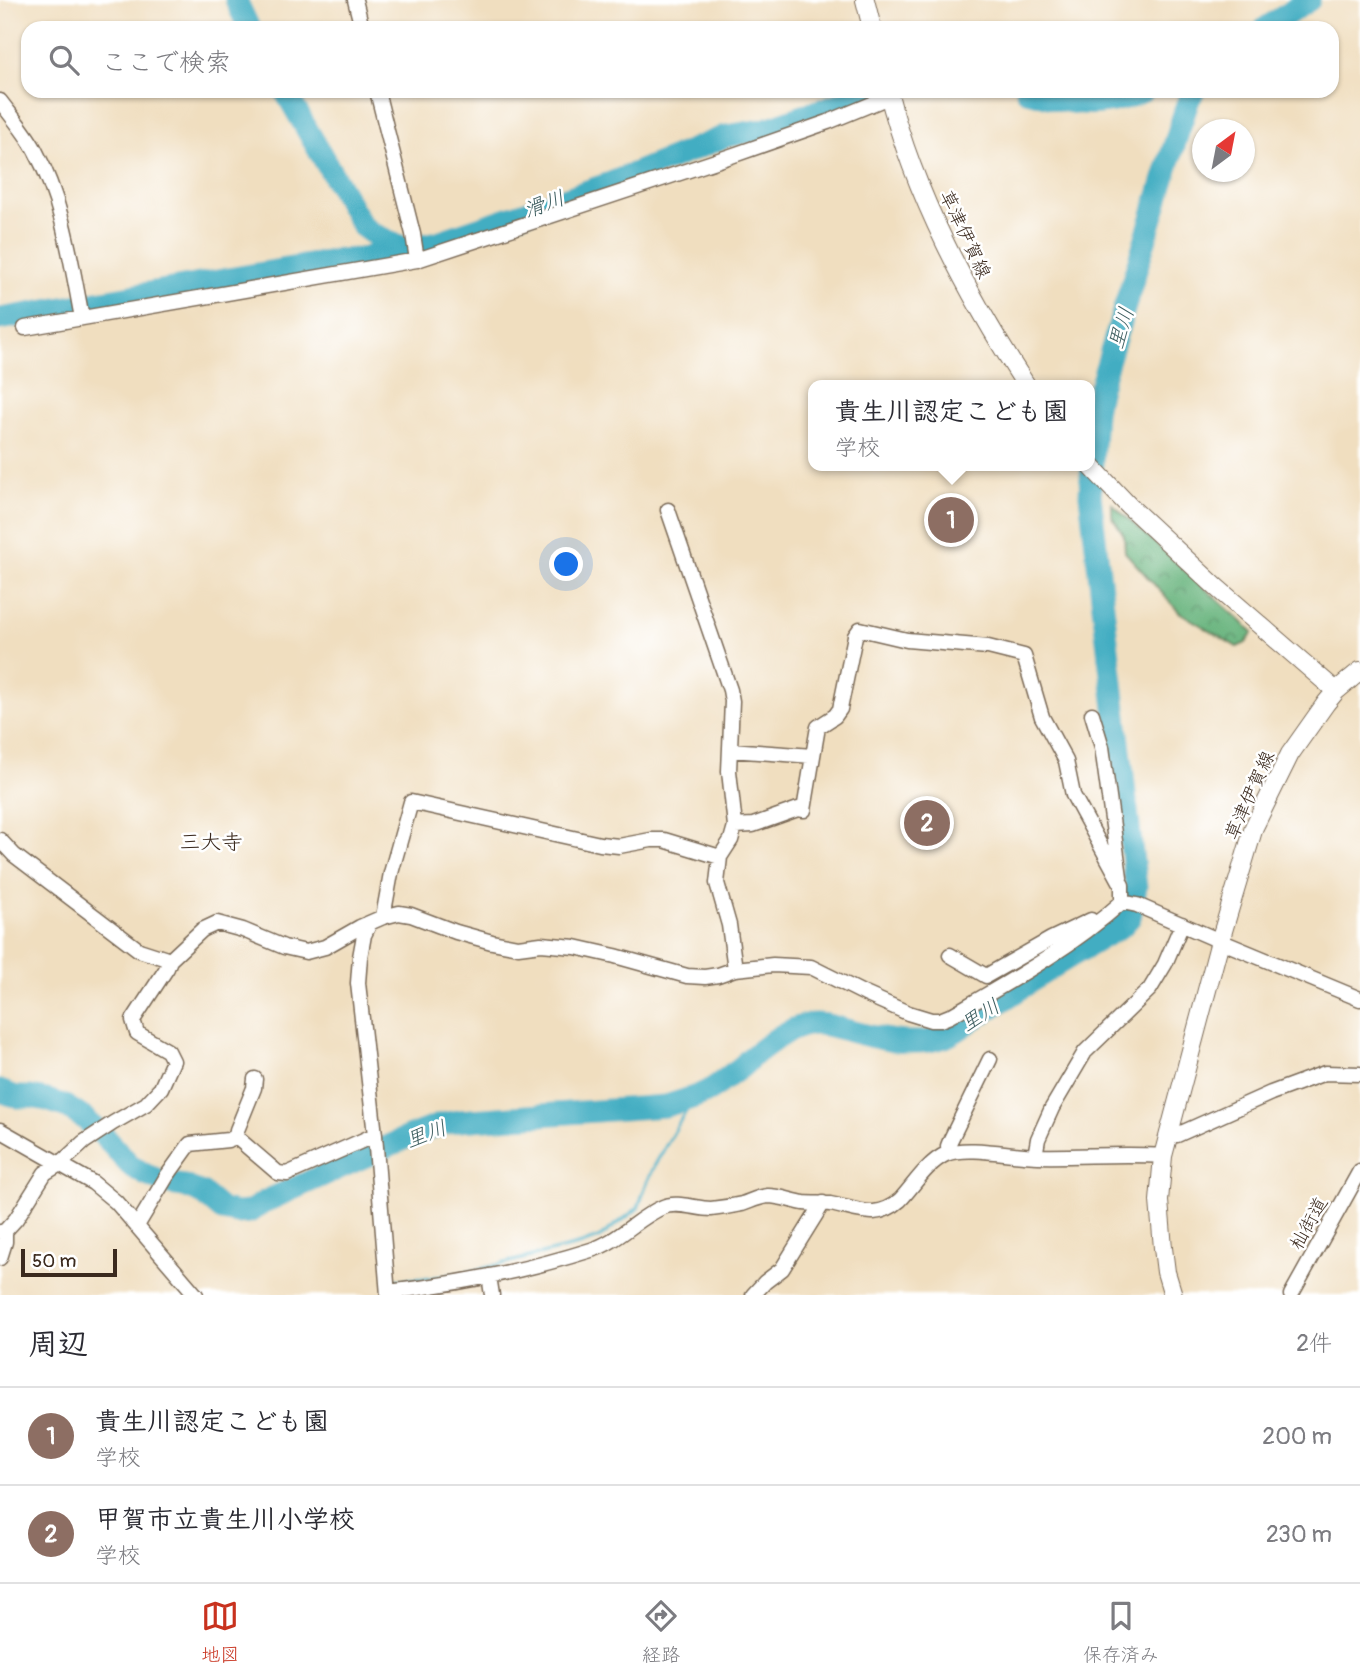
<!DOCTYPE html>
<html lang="ja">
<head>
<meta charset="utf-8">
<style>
  body { margin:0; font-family:Pangolin,"Klee One",sans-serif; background:#f2f2f3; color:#2b2b33 }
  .compass { position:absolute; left:1192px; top:119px; width:63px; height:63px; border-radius:50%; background:#fff; box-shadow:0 2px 5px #0004; rotate:32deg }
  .scale { position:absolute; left:21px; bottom:18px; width:96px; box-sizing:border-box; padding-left:7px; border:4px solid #3b2a1e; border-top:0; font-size:19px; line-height:24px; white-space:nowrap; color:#3b2a1e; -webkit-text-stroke:5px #fff; paint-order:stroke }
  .you { position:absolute; left:567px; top:565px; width:24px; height:24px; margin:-18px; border:5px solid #fff; border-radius:50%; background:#1a73e8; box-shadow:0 0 0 10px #1a73e833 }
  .badge { display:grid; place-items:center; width:46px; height:46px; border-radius:50%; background:#c8321e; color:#fff; font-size:23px; font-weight:700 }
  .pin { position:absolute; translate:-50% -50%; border:4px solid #fff; box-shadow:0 2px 7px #0006 }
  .popup { position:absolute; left:808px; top:380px; width:287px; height:91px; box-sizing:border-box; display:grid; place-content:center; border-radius:14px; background:#fff; filter:drop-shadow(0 2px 5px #0005); font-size:23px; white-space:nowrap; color:#7c7c81 }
  .popup b { font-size:26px; color:#2b2b33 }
  .popup::after { content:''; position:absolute; left:50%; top:100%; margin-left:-14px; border:14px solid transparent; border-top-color:#fff }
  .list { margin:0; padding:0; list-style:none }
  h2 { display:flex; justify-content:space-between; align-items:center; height:91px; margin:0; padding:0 28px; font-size:30px }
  h2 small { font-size:23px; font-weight:400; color:#7c7c81 }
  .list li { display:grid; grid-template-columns:46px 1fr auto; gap:21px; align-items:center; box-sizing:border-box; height:98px; padding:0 28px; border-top:2px solid #e1e1e2 }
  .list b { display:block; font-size:26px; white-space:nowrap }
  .list p { margin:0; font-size:23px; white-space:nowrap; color:#7c7c81 }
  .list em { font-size:23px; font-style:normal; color:#7c7c81 }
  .icon { flex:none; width:38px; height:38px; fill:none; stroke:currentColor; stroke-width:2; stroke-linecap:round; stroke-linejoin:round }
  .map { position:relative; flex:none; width:1360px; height:1295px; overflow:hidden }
  .search { position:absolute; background:#fff; box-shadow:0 2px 5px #0004; left:21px; right:21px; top:21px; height:77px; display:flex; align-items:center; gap:18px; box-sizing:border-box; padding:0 24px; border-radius:21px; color:#7c7c81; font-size:26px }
  .sheet { height:287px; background:#fff }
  nav { display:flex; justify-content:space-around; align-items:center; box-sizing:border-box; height:98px; border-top:2px solid #e1e1e2; background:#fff; font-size:19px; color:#7c7c81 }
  nav a { display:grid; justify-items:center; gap:4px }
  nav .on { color:#c8321e }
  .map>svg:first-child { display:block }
</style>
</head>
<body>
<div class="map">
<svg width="1360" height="1295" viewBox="0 0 1360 1295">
  <defs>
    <pattern id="forest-crowns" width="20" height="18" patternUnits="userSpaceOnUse" patternTransform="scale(1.75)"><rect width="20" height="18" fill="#66b37c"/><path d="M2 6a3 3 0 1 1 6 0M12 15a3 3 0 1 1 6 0" fill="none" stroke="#559265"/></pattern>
  </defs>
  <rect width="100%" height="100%" fill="#fff"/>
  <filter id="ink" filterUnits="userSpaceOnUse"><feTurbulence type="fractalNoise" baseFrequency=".0143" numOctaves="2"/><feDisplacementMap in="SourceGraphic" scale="14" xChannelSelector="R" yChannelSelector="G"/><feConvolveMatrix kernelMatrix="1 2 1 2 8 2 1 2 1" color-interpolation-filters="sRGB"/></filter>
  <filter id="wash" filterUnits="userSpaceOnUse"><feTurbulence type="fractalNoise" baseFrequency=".00686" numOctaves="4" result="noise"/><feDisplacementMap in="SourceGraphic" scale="28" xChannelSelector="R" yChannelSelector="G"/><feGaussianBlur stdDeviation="1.57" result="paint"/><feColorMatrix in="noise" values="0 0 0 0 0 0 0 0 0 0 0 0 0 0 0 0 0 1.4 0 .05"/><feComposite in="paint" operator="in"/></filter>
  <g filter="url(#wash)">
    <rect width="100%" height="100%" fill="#f0debf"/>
    <path fill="url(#forest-crowns)" stroke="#506e4d" stroke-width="2" d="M1112 504 1253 632 1246 643 1237 647 1179 612 1125 552 1124 535 1112 516Z"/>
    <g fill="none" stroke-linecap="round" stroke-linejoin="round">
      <path stroke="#43adc2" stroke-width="3.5" d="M395 1280 431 1278 469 1272 582 1244 599 1238 638 1208 646 1185 655 1165 693 1098"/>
      <path stroke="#43adc2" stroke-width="23" d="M236 0 249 28
        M1266 28 1309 0
        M285 91 362 226 373 234 404 248 438 242 611 183 726 136 763 130 875 91
        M1027 91C1040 94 1053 99 1066 101 1091 107 1119 102 1143 91
        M0 319 338 260 361 259 377 254 404 248
        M0 1091 17 1097H30L47 1100 65 1106 85 1119 104 1136 130 1165 146 1175 170 1184 184 1186 202 1193 222 1210 237 1213 249 1212 266 1201 408 1137 442 1124 458 1121 665 1106C679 1102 695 1098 708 1091 719 1085 727 1077 736 1071 741 1067 745 1065 749 1059 765 1047 783 1031 803 1026 820 1021 834 1027 850 1031 880 1039 914 1048 945 1037 954 1033 964 1026 972 1020 995 1006 1017 991 1039 976 1066 958 1094 943 1122 926L1130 917 1136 887 1090 495 1095 412 1099 391 1182 120 1189 99 1194 91"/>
    </g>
  </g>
  <g filter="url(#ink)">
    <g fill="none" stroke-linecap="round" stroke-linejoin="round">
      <defs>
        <path id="minor" d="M355 0 362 28
          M377 91 413 234 417 260
          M0 101C12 117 26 133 35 150 63 202 71 261 82 318
          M25 328 417 260 731 156 828 122 889 97
          M668 510 730 690 732 701 729 771 735 826 731 840 720 857 717 883 729 925 735 969
          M1092 714 1102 747 1120 877
          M730 750 813 756 804 810 798 809 753 825 735 826
          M813 756 818 727 835 716 840 709 855 636 860 629 907 640 988 647 1024 656 1042 717 1066 761 1073 795 1122 885V902
          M0 840 14 855 139 950 170 960
          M383 917 391 873 411 802 600 844 619 846 651 840H664L720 857
          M370 923 364 935 360 957 358 983 375 1135 388 1295
          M950 955 986 976 1051 939 1091 920
          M0 1130 93 1183 116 1202 196 1295
          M1168 1133 1177 1135 1271 1093 1325 1073 1360 1074
          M236 1137 237 1130 254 1088 255 1079
          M949 1153 948 1146 950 1141 990 1059
          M1035 1156 1038 1139 1052 1108 1085 1052 1150 989 1165 964 1182 924
          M137 1226 167 1176 190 1144 228 1140 236 1137 278 1173 287 1174 375 1135
          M0 1232 5 1231 16 1219 45 1173 60 1164 84 1142 113 1123 146 1104 161 1088 173 1061 168 1051 137 1033 133 1020 167 968 170 960 202 930 217 923 243 930 284 947 306 952 325 947 360 927 383 917 399 913 411 915 456 932 492 942 518 947 541 944 575 947 615 956 687 976 705 977 718 975 735 969 773 965 811 967 865 994 908 1013 931 1020H940L950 1016C1009 982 1071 948 1122 902L1137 905 1220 941 1360 999
          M0 1258 5 1242V1231
          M489 1276 492 1295
          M388 1292C457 1284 525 1271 591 1250 618 1242 637 1218 663 1207 677 1201 696 1209 711 1209 720 1208 733 1206 742 1204 751 1201 758 1197 768 1196 780 1196 792 1201 804 1203 813 1204 822 1203 830 1204 858 1209 876 1221 900 1200 914 1185 927 1163 946 1154 967 1145 1014 1156 1038 1156 1080 1157 1122 1153 1163 1156
          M753 1295 765 1282 782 1269 823 1203
          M1291 1295 1360 1171"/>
        <path id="major" d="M865 0 872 28
          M888 91C915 196 968 295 1026 385
          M1089 464 1129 506 1216 587 1336 691
          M1173 1295 1166 1272 1163 1248 1159 1201 1163 1156 1220 941 1254 827 1290 754 1326 703 1336 691 1360 671"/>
      </defs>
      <use href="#minor" stroke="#7a6956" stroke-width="17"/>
      <use href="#major" stroke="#7a6956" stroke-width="20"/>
      <use href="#minor" stroke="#fff" stroke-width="14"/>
      <use href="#major" stroke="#fff" stroke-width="18"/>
    </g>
  </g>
  <g text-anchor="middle" stroke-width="5" stroke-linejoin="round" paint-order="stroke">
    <g font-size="19" fill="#3b2a1e" stroke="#fff">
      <text transform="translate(966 234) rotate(65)" y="7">草津伊賀線</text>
      <text transform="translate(1249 795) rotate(-66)" y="7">草津伊賀線</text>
      <text transform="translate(1308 1223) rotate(-61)" y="7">杣街道</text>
    </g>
    <g font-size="21" font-style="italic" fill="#3e5e60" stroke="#fff">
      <text transform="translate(544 204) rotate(-20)" y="7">滑川</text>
      <text transform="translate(1121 328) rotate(-73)" y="7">里川</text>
      <text transform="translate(980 1015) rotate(-32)" y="7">里川</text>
      <text transform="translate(426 1134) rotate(-20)" y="7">里川</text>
    </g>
    <g font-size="21" fill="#3b2a1e" stroke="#fff">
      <text x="211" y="849">三大寺</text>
    </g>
  </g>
</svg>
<svg class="compass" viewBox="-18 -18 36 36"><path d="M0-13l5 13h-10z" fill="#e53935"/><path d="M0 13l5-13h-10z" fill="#7c7c81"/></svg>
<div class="scale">50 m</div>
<div class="you"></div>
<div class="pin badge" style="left:951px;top:520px;background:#8d6e63">1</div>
<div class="popup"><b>貴生川認定こども園</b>学校</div>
<div class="pin badge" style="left:927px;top:823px;background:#8d6e63">2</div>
<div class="search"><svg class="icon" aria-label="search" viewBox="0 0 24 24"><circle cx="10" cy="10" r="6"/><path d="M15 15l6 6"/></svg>ここで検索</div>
</div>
<section class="sheet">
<h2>周辺<small>2件</small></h2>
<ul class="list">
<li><span class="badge" style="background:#8d6e63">1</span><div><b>貴生川認定こども園</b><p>学校</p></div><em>200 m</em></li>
<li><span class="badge" style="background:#8d6e63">2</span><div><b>甲賀市立貴生川小学校</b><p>学校</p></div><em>230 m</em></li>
</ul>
</section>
<nav>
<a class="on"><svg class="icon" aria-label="map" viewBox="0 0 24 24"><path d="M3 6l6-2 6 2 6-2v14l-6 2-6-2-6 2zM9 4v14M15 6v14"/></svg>地図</a>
<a><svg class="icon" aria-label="directions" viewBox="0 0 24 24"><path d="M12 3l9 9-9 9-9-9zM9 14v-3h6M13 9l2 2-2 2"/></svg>経路</a>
<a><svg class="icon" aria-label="saved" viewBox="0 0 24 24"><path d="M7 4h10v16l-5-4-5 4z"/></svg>保存済み</a>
</nav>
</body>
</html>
